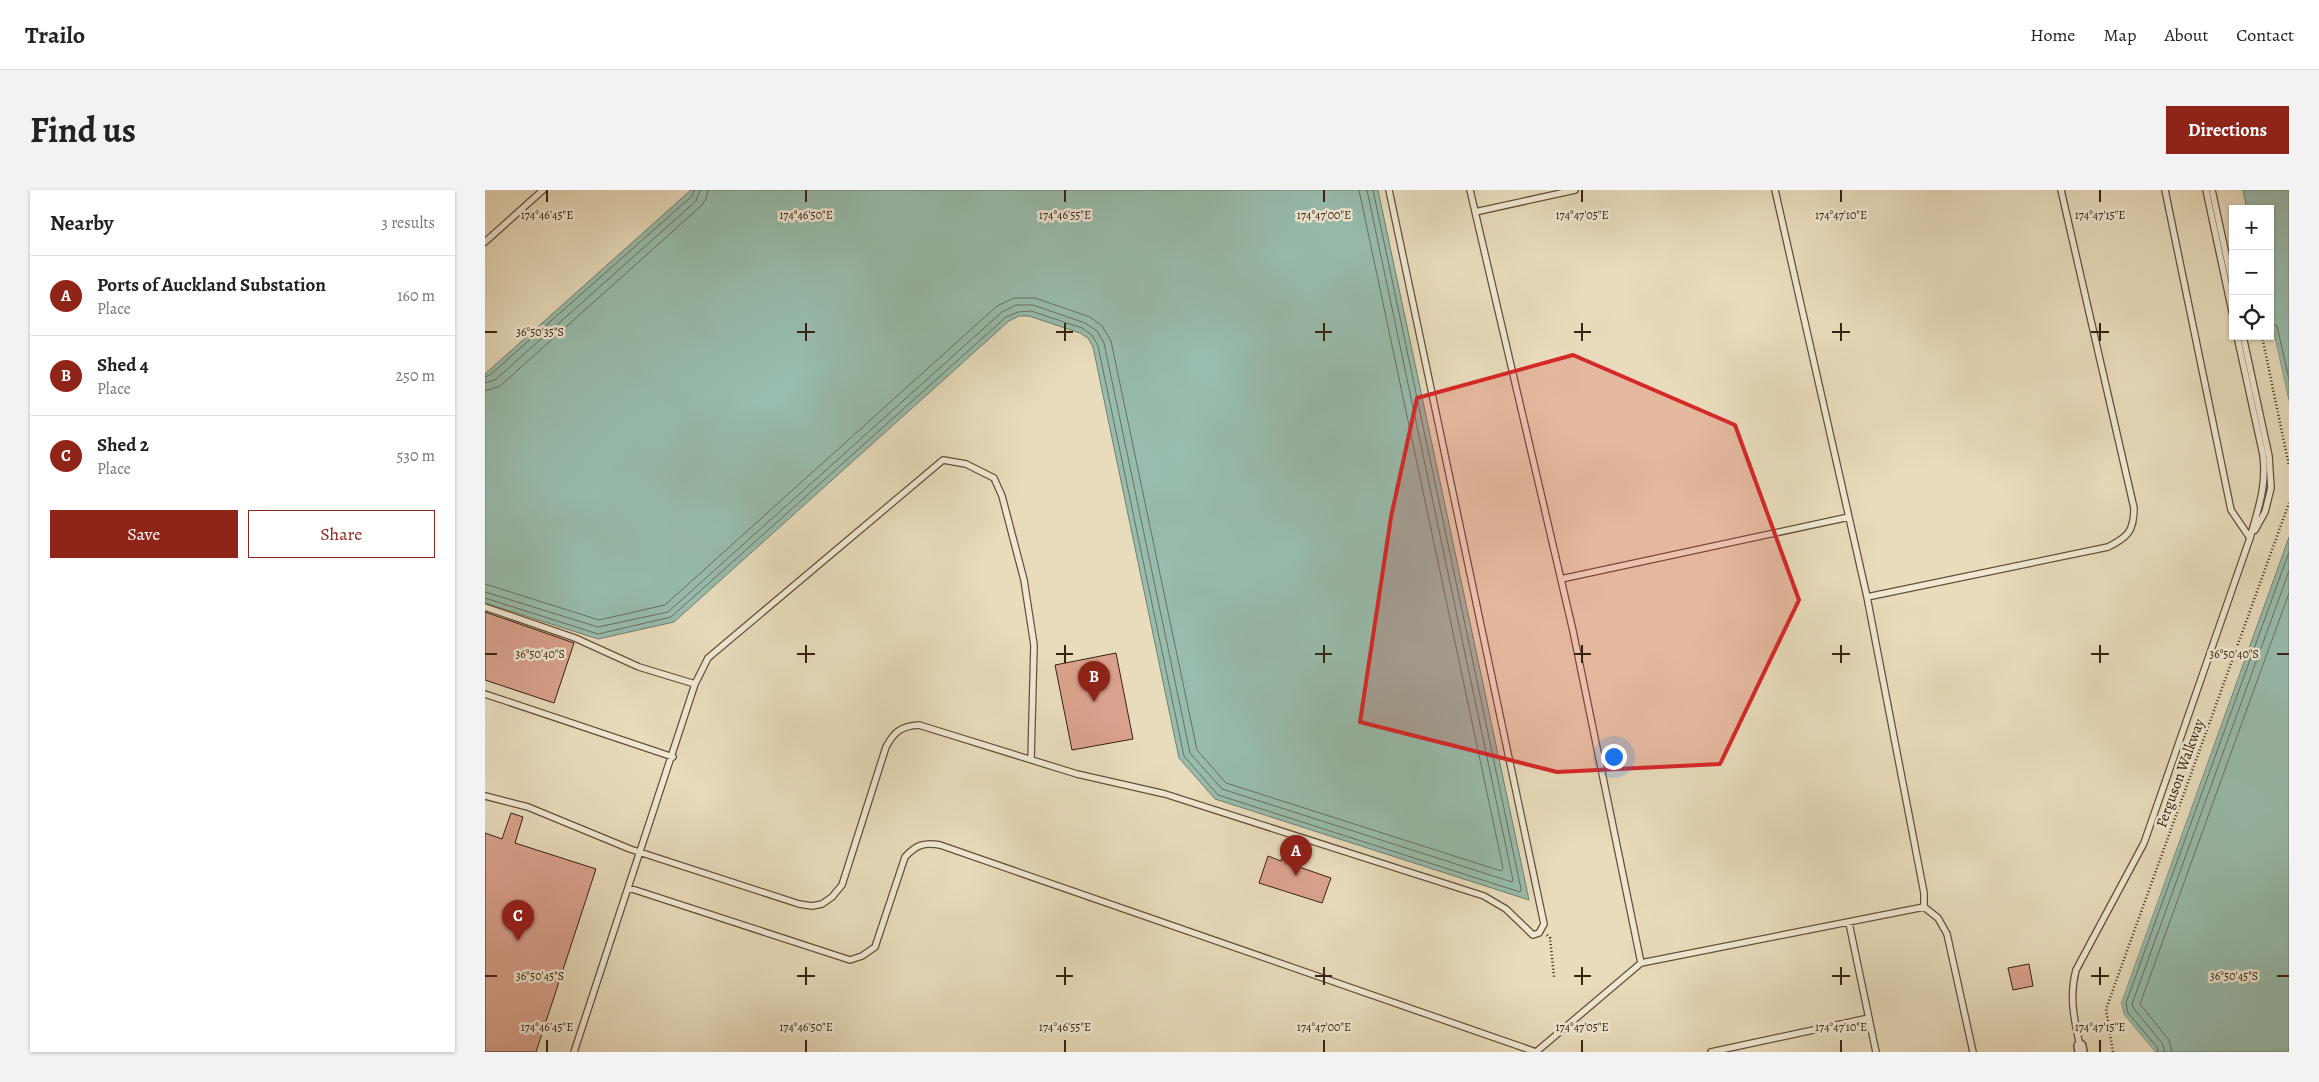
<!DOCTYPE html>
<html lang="en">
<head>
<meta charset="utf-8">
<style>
  body { margin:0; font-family:Alegreya,serif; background:#f2f2f2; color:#222 }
  .controls { position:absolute; right:15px; top:15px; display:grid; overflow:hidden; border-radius:0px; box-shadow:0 1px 4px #0004 }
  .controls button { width:45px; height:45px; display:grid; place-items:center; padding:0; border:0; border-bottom:1px solid #e0e0e0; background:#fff; color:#222; font:25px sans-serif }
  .you { position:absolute; left:1128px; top:566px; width:18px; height:18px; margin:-12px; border:4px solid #fff; border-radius:50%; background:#1a73e8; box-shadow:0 0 0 8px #1a73e833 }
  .badge { display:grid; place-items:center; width:32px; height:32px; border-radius:50%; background:#8f2418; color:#fff; font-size:16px; font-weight:700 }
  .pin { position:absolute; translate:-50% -41px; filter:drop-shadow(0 1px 2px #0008) }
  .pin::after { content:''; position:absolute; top:26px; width:18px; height:15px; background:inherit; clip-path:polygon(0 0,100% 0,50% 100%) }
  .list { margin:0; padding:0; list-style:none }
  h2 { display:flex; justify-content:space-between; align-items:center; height:65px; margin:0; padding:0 20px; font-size:21px }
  h2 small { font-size:16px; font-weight:400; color:#767676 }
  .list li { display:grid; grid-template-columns:32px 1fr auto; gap:15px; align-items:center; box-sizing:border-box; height:80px; padding:0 20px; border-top:1px solid #e0e0e0 }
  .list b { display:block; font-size:19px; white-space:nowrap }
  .list p { margin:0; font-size:16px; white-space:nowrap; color:#767676 }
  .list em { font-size:16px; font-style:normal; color:#767676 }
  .actions { display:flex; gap:10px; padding:15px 20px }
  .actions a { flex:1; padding:11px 0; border:1px solid #8f2418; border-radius:0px; text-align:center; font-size:18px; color:#8f2418 }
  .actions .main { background:#8f2418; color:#fff }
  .icon { flex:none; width:28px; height:28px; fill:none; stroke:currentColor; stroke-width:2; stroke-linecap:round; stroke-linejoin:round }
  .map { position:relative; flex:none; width:1804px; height:862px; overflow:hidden; border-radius:0px }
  header { display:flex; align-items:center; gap:30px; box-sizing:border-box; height:70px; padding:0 25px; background:#fff; border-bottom:1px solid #e0e0e0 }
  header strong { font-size:24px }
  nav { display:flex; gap:28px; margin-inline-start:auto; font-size:18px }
  .intro { display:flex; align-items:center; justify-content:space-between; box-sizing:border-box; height:120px; padding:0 30px }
  h1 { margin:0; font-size:35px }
  .button { padding:12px 22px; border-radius:0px; background:#8f2418; color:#fff; font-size:18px; font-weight:700 }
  main { display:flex; gap:30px; padding:0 30px }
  aside { flex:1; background:#fff; border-radius:0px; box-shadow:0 1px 4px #0004 }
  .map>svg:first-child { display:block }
</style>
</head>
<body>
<header>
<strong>Trailo</strong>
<nav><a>Home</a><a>Map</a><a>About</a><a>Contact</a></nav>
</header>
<div class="intro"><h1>Find us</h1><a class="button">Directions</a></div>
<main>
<aside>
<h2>Nearby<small>3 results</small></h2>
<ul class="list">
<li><span class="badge">A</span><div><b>Ports of Auckland Substation</b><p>Place</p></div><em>160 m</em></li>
<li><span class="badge">B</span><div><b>Shed 4</b><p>Place</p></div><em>250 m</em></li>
<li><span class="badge">C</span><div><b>Shed 2</b><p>Place</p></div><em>530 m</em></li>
</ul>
<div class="actions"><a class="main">Save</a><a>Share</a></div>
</aside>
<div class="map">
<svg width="1804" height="862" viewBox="0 0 1804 862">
  <rect width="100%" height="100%" fill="#e8dcbc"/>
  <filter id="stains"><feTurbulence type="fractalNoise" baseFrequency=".004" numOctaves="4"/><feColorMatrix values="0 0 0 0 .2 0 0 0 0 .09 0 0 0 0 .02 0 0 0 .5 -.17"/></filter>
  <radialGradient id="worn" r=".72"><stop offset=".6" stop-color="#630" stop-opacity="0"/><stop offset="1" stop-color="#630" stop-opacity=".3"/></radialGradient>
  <path fill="#98bcad" stroke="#717e6f" d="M206 0H893L1044 710 730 609 694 568 608 157 603 148 595 143 544 126H534L524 131 189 432 113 449 0 413V184Z
    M1758 0H1804V212L1785 127V19H1762Z
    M1804 347V862H1670L1639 825 1636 813Z"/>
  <path fill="#e8dcbc" d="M1785 127 1804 212V214L1802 212 1785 139Z
    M1804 345 1636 813 1639 825 1670 862H1667L1637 827 1633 813 1802 346Z"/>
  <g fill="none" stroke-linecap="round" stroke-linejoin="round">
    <path stroke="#686f60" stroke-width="1" d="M1785 132 1792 136 1804 189
      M0 187 5 185 207 6 209 0
      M0 193 10 190 211 11 215 0
      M0 201 15 196 216 16 221 9 223 0
      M0 394 114 430 180 415 512 116 529 108H550L605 127 617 136 626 151 712 560 741 593 1016 681 1018 678 874 0
      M0 402 113 437 183 422 517 122 531 115H548L600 133 612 141 619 153 705 563 737 599 1027 692 1028 690 882 0
      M0 408 113 444 186 427 521 127 533 122 546 121 597 138 607 145 613 156 699 566 733 605 1035 702 1036 699 888 0
      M1673 862 1672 857 1643 823 1641 813 1804 362
      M1680 862 1677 853 1649 819 1647 814 1804 381
      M1687 862 1684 850 1655 814 1804 403"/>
  </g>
  <path fill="#daa28e" stroke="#372212" d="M0 422 89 453 69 513 0 490Z
    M631 463 648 549 587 560 570 475Z
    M26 623 38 627 30 653 111 679 51 862H0V643L17 649Z
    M803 651 821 657 814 677 846 688 837 713 774 693 783 666 796 671Z
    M1544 774 1548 796 1528 800 1523 778Z"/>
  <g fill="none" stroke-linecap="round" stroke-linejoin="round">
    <defs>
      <path id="service" d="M985 0 1088 441 1156 773
        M1290 0 1382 407
        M1680 0 1746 320 1765 348
        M1721 0 1748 126
        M1727 0 1748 97
        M990 22 1090 0
        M0 52 58 0
        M1758 146 1784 266 1786 298 1780 322 1770 340
        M1076 389 1364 327
        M0 417 90 448 154 477 210 494
        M0 504 188 567
        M0 606 43 617 145 659 314 714 327 716 337 714 347 707 357 695 401 557C409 542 416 536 434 535L592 584 680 604 999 706 1021 719 1048 745 1054 743 1059 734 904 0
        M144 698 365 770 377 766 390 757 420 667C431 655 439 652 455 655L1051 862 1156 773 1439 717V703L1382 407 1623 357C1643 347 1649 341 1649 318L1576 0
        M1439 717 1453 728 1462 744 1488 862
        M1364 733 1391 862
        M1595 856C1589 829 1584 807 1591 780L1659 653 1765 348C1773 319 1782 296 1778 265L1752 146
        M89 862 210 494 223 468 458 270 481 274 509 288 517 306 539 390 549 455 546 569
        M1226 862 1384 828"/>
      <path id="minor" d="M1595 856 1596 862"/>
    </defs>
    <use href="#service" stroke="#63503c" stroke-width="8"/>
    <use href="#minor" stroke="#63503c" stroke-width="14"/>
    <path stroke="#372212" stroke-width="2.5" stroke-dasharray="1 2.5" stroke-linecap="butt" d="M1777 146 1804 276
      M1062 745 1065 748 1069 787
      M1628 862 1621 819 1804 313"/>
    <use href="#service" stroke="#f0e8d3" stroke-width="5.5"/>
    <use href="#minor" stroke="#f0e8d3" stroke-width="11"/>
  </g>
  <path fill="#d62828" fill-opacity="0.2" stroke="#d62828" stroke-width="4" stroke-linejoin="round" d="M1088 165 1250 235 1314 410 1235 574 1072 582 875 532 906 327 932 208Z"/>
  <path fill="none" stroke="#372212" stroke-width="2" d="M62 0V12M321 0V12M580 0V12M839 0V12M1097 0V12M1356 0V12M1615 0V12M321 133V151M580 133V151M839 133V151M1097 133V151M1356 133V151M1615 133V151M0 142H12M312 142H330M571 142H588M830 142H847M1089 142H1106M1347 142H1365M1606 142H1624M321 455V473M580 455V473M839 455V473M1097 455V473M1356 455V473M1615 455V473M0 464H12M312 464H330M571 464H588M830 464H847M1089 464H1106M1347 464H1365M1606 464H1624M1792 464H1804M321 777V795M580 777V795M839 777V795M1097 777V795M1356 777V795M1615 777V795M0 786H12M312 786H330M571 786H588M830 786H847M1089 786H1106M1347 786H1365M1606 786H1624M1792 786H1804M62 850V862M321 850V862M580 850V862M839 850V862M1097 850V862M1356 850V862M1615 850V862"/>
  <g text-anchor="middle" stroke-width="5" stroke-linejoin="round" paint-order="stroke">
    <g font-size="15" fill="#372212" stroke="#f0e8d3">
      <text transform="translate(1695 583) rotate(-70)" y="5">Ferguson Walkway</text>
    </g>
  </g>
  <g font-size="12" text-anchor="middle" fill="#372212" stroke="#f0e8d3" stroke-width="5" stroke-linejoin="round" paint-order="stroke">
    <text x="62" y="29">174°46'45"E</text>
    <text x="321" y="29">174°46'50"E</text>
    <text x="580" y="29">174°46'55"E</text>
    <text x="839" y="29">174°47'00"E</text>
    <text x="1097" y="29">174°47'05"E</text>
    <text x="1356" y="29">174°47'10"E</text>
    <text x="1615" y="29">174°47'15"E</text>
    <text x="55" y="146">36°50'35"S</text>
    <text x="55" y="468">36°50'40"S</text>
    <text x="1749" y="468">36°50'40"S</text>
    <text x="55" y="790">36°50'45"S</text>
    <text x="1749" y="790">36°50'45"S</text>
    <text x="62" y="841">174°46'45"E</text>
    <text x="321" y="841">174°46'50"E</text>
    <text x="580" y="841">174°46'55"E</text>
    <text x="839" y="841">174°47'00"E</text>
    <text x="1097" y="841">174°47'05"E</text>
    <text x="1356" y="841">174°47'10"E</text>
    <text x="1615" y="841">174°47'15"E</text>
  </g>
  <rect width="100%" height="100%" filter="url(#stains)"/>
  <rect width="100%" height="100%" fill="url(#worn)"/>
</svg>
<div class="controls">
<button>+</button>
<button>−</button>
<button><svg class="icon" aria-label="locate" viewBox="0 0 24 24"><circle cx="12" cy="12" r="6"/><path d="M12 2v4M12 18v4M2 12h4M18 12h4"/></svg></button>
</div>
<div class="you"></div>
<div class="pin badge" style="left:811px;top:686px">A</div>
<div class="pin badge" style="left:609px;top:512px">B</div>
<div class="pin badge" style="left:33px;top:751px">C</div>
</div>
</main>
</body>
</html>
